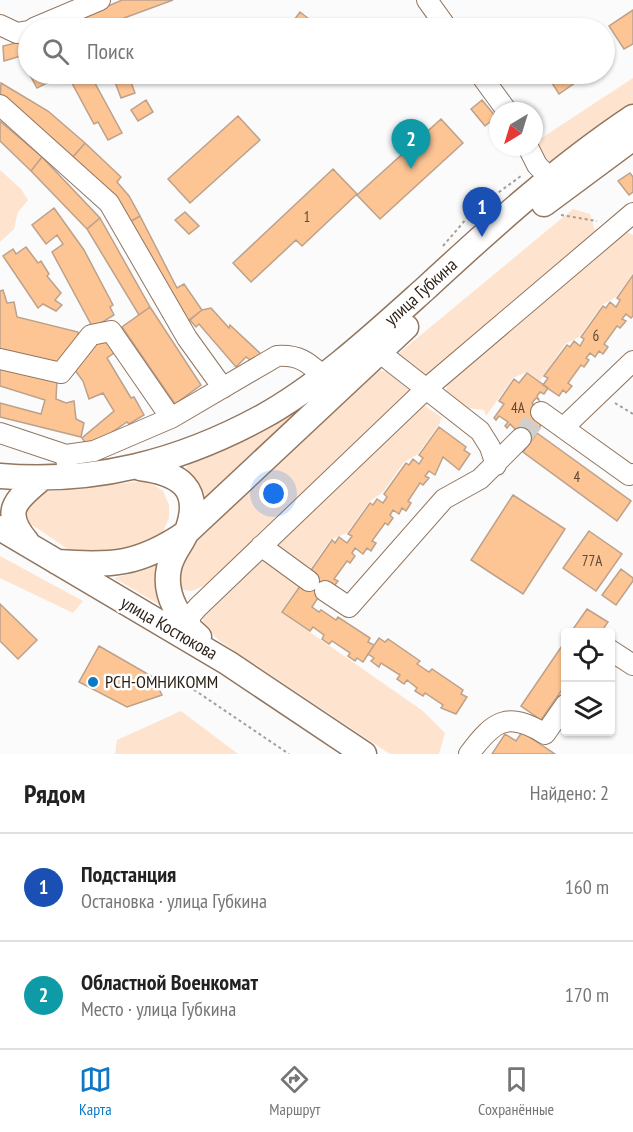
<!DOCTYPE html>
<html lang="ru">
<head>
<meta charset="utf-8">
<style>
  body { margin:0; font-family:"PT Sans Narrow",sans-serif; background:#f6f6f6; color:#222 }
  .controls { position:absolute; right:18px; bottom:18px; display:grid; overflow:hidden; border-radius:6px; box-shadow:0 2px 4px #0004 }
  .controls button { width:54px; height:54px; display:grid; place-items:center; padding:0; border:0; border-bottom:2px solid #e0e0e0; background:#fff; color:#222; font:30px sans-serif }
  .compass { position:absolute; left:489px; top:102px; width:54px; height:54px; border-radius:50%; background:#fff; box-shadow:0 2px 4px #0004; rotate:218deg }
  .you { position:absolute; left:274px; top:494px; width:21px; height:21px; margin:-15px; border:4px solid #fff; border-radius:50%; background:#1a73e8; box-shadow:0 0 0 9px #1a73e833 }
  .badge { display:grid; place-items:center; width:39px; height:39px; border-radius:50%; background:#0d78c3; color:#fff; font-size:20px; font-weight:700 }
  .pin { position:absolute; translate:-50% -50px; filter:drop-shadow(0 2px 3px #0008) }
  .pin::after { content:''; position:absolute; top:32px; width:21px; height:18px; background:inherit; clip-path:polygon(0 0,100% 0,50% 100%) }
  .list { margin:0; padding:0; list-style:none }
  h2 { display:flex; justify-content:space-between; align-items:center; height:78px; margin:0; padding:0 24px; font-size:26px }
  h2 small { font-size:20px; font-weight:400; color:#767676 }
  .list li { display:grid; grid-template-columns:39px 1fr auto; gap:18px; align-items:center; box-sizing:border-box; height:108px; padding:0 24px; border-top:2px solid #e0e0e0 }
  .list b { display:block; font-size:22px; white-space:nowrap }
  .list p { margin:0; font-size:20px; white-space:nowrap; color:#767676 }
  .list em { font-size:20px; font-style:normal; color:#767676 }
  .icon { flex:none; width:33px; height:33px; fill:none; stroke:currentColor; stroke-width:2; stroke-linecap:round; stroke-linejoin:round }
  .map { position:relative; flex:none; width:633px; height:754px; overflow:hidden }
  .search { position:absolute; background:#fff; box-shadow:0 2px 4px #0004; left:18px; right:18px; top:18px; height:66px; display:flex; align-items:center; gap:15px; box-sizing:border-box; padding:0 21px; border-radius:33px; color:#767676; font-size:22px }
  .sheet { height:294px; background:#fff }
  nav { display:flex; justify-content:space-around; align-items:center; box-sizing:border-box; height:84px; border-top:2px solid #e0e0e0; background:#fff; font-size:16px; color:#767676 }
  nav a { display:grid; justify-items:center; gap:3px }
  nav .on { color:#0d78c3 }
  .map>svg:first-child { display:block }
</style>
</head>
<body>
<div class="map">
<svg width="633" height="754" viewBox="0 0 633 754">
  <rect width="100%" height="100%" fill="#fbfbfb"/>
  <path fill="#fee3cf" d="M633 78V111L551 169 541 163 537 141Z
    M0 170 21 189 28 200 18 212 14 229 0 242Z
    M573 209 590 214 595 231 585 246 432 378 420 376 397 357 399 353Z
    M622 230 633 235V273L616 297 602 305 579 337 565 344 540 381 527 372 513 378 486 416 484 410 468 408 446 391 447 383Z
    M379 370 387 372 410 391V397L208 584 192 591 179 589 178 567 187 546 369 374Z
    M301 403 303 406 299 411 205 500 200 498 186 469 189 462Z
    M421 403 441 417 440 423 418 454 404 462 383 492 369 502 347 533 330 540 281 612 423 711 445 733 439 754H390L221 642 204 626 202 616Z
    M134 482H149L163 491 169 505V518L162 534 131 553 72 552 25 520 23 510 42 492Z
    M0 556 83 601 73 613 0 578Z
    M162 560 158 585 160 605 114 578 140 571Z
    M181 711 238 754H115L117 740Z"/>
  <path fill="#fdc494" stroke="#bda18a" stroke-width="1.5" d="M122 0H173L97 28H90L85 16Z
    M633 10V44L624 49 609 26Z
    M300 12 313 22 308 28H288Z
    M85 16 90 28H56Z
    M28 40V54L4 61 3 46Z
    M34 74H65L37 88 30 75Z
    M67 74H90L122 133 108 140 98 122 94 124Z
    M112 74H128L135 93 121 98Z
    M566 74H588L559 94 552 83Z
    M1 83 48 111 85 143 72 158 0 100Z
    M146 100 153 112 138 121 131 110Z
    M482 100 496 117 485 126 471 109Z
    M238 116 260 140 190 203 168 179Z
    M441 119 463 143 380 219 357 195Z
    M0 121 42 157 31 171 0 141Z
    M85 143 121 177 117 182 129 196 140 216 128 223 72 158Z
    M42 157 100 218 87 229 31 171Z
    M333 169 357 194 302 246 296 240 251 282 233 263Z
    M630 173 633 177V192L629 195 618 181Z
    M54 208 84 250 113 305 110 307 114 315 93 328 52 252 63 244 57 235 46 244 32 225Z
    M185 212 199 226 189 234 175 220Z
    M140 216 177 288 184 284 202 310 185 323 128 223Z
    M100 218 150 307 139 315 87 229Z
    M26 247 38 263 41 261 49 274 47 276 61 293 55 300 62 305 56 311 43 304 38 308 3 256 13 249 16 254Z
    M633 275V316L631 318 626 314 622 319 626 321 620 328 617 326 604 344 608 347 603 354 599 351 595 357 590 353 586 358 589 360 584 367 581 365 568 383 572 386 566 393 563 390 559 396 543 385 548 378 544 376 567 345 570 347 574 341 580 346 584 339 581 337 603 306 606 308 610 302 616 307 620 300 617 298Z
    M3 290 7 303 14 302 17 317 78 332V346L60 367 0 351V291Z
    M150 307 201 385 175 404 122 327Z
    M211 308 229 328 230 325 262 355 253 362 246 357 236 367 199 324 196 327 190 320 202 310Z
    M105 338 114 353 107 358 131 398 134 397 144 415 129 424 127 422 89 448 82 438 114 411 103 393 89 399 83 381 71 365 83 351Z
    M0 365 57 380 56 399 66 403 74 401 76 419 84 423 81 437 0 417V403L41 414 45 400 0 386Z
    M527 373 548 388 544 394 540 392 537 396 539 400 536 398 532 403 545 419 529 443 510 424 507 428 505 426 508 422 499 416 496 420 494 418 504 404 499 401 514 379 519 383Z
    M439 427 466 447 464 450 470 454 459 470 443 457 435 475 429 471 425 476 429 478 423 485 420 483 408 501 411 503 406 511 402 508 399 514 393 510 390 515 393 518 388 525 385 523 372 541 376 543 371 551 367 548 363 554 355 548 352 553 355 556 350 563 347 561 334 579 338 581 332 589 319 596 312 607 319 612 321 610 336 620 338 617 370 638 368 642 374 645 363 662 357 658 355 661 348 656 350 653 332 641 329 644 322 639 324 635 313 627 310 631 282 612 332 540 335 543 339 537 347 543 352 536 348 534 370 503 373 505 377 499 383 503 387 497 384 494 406 463 409 465 413 459 419 464 423 458 419 455Z
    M537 433 631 501 617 521 523 452Z
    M513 495 565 529 523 594 471 560Z
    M589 531 622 554 596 591 563 568Z
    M621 569 633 578V581L616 605 602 595Z
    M0 604 37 640 18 659 0 641Z
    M587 609 608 622 601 632H571Z
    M379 638 385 642 388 639 420 661 417 664 429 672 432 669 463 690 461 694 467 697 456 714 441 708 443 705 425 693 423 696 415 691 417 688 407 680 404 684 397 679 400 675 381 663 379 667 371 661 374 658 368 654Z
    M566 640V684L541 720 521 706Z
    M99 646 153 677 162 695 127 707 79 682Z
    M522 732 555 754H492L505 734 516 741Z"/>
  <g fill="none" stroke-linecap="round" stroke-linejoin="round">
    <path stroke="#d1cfcd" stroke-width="20" stroke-dasharray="20 10" stroke-linecap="butt" d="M521 438 541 412"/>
    <defs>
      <path id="minor" d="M427 0 447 28
        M0 25 17 33 28 31
        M34 28 100 0
        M480 74 507 111
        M0 105 109 203 187 338 223 388
        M528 147 537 165 559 188
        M379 352 480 431 490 447 496 465
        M0 359 61 373 91 335 111 331 171 418
        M541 412 629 475 633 474
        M563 428 633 361
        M0 433 66 455 67 466
        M66 455 94 451 171 418 277 356C306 354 313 369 334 385
        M261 546 309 581
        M325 591 349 607 444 499 480 479 521 438
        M188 627 191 615 198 607 427 388 633 213
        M610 650 633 665
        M469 754C494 720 508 711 545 734L566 704"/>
      <path id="major" d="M544 204 633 138
        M140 468C179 473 203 488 187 531 182 544 172 553 169 568 163 595 180 621 199 637
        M0 476C94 484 179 462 262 417 320 385 377 332 426 288 492 227 558 167 633 117
        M0 528 228 663 364 754
        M27 542C2 512 14 501 41 479
        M57 562C112 566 139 565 186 533L406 327"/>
    </defs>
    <use href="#minor" stroke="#917660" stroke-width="22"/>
    <use href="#major" stroke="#917660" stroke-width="27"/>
    <path stroke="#a49f9c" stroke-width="2" stroke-dasharray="3 3" stroke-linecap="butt" d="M561 215 597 221
      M443 246 473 211 521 176
      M615 403 633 414
      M184 683 289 754"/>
    <use href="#minor" stroke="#fff" stroke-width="20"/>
    <use href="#major" stroke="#fff" stroke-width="24"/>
  </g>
  <circle fill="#0d78c3" stroke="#fff" stroke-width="2" cx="93" cy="682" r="6"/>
  <g text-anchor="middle" stroke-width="5" stroke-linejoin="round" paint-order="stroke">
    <g font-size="15" fill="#5e4835">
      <text x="307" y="222">1</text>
      <text x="596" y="341">6</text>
      <text x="518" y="413">4А</text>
      <text x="577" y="482">4</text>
      <text x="592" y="566">77А</text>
    </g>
    <g font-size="18" fill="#291e15" stroke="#fff">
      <text transform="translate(421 292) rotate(-42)" y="6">улица Губкина</text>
      <text transform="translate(169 628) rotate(30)" y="6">улица Костюкова</text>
    </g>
    <g font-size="18" fill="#291e15" stroke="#fff" text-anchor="start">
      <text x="105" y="688">РСН-ОМНИКОММ</text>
    </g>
  </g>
</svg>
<div class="controls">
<button><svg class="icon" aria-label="locate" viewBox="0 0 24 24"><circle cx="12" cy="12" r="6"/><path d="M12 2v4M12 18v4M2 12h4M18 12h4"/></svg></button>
<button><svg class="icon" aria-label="layers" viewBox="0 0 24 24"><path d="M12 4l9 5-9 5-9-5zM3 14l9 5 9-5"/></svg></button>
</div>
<svg class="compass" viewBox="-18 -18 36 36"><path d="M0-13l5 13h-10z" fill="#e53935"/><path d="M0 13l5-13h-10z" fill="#767676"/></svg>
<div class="you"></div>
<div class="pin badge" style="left:482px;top:237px;background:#1a4fb4">1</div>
<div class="pin badge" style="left:411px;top:169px;background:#0f9aa8">2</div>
<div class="search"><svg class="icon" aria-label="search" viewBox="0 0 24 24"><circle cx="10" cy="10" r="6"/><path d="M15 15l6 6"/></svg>Поиск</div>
</div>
<section class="sheet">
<h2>Рядом<small>Найдено: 2</small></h2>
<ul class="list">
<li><span class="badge" style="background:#1a4fb4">1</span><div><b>Подстанция</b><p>Остановка · улица Губкина</p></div><em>160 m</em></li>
<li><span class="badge" style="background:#0f9aa8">2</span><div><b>Областной Военкомат</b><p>Место · улица Губкина</p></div><em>170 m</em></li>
</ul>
</section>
<nav>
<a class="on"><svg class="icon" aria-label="map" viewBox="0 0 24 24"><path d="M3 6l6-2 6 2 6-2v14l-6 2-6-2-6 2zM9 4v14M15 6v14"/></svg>Карта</a>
<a><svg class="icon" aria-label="directions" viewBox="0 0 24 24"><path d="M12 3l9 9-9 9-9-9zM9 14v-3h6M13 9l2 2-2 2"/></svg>Маршрут</a>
<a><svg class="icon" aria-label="saved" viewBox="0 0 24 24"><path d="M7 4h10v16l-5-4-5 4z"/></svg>Сохранённые</a>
</nav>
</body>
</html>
